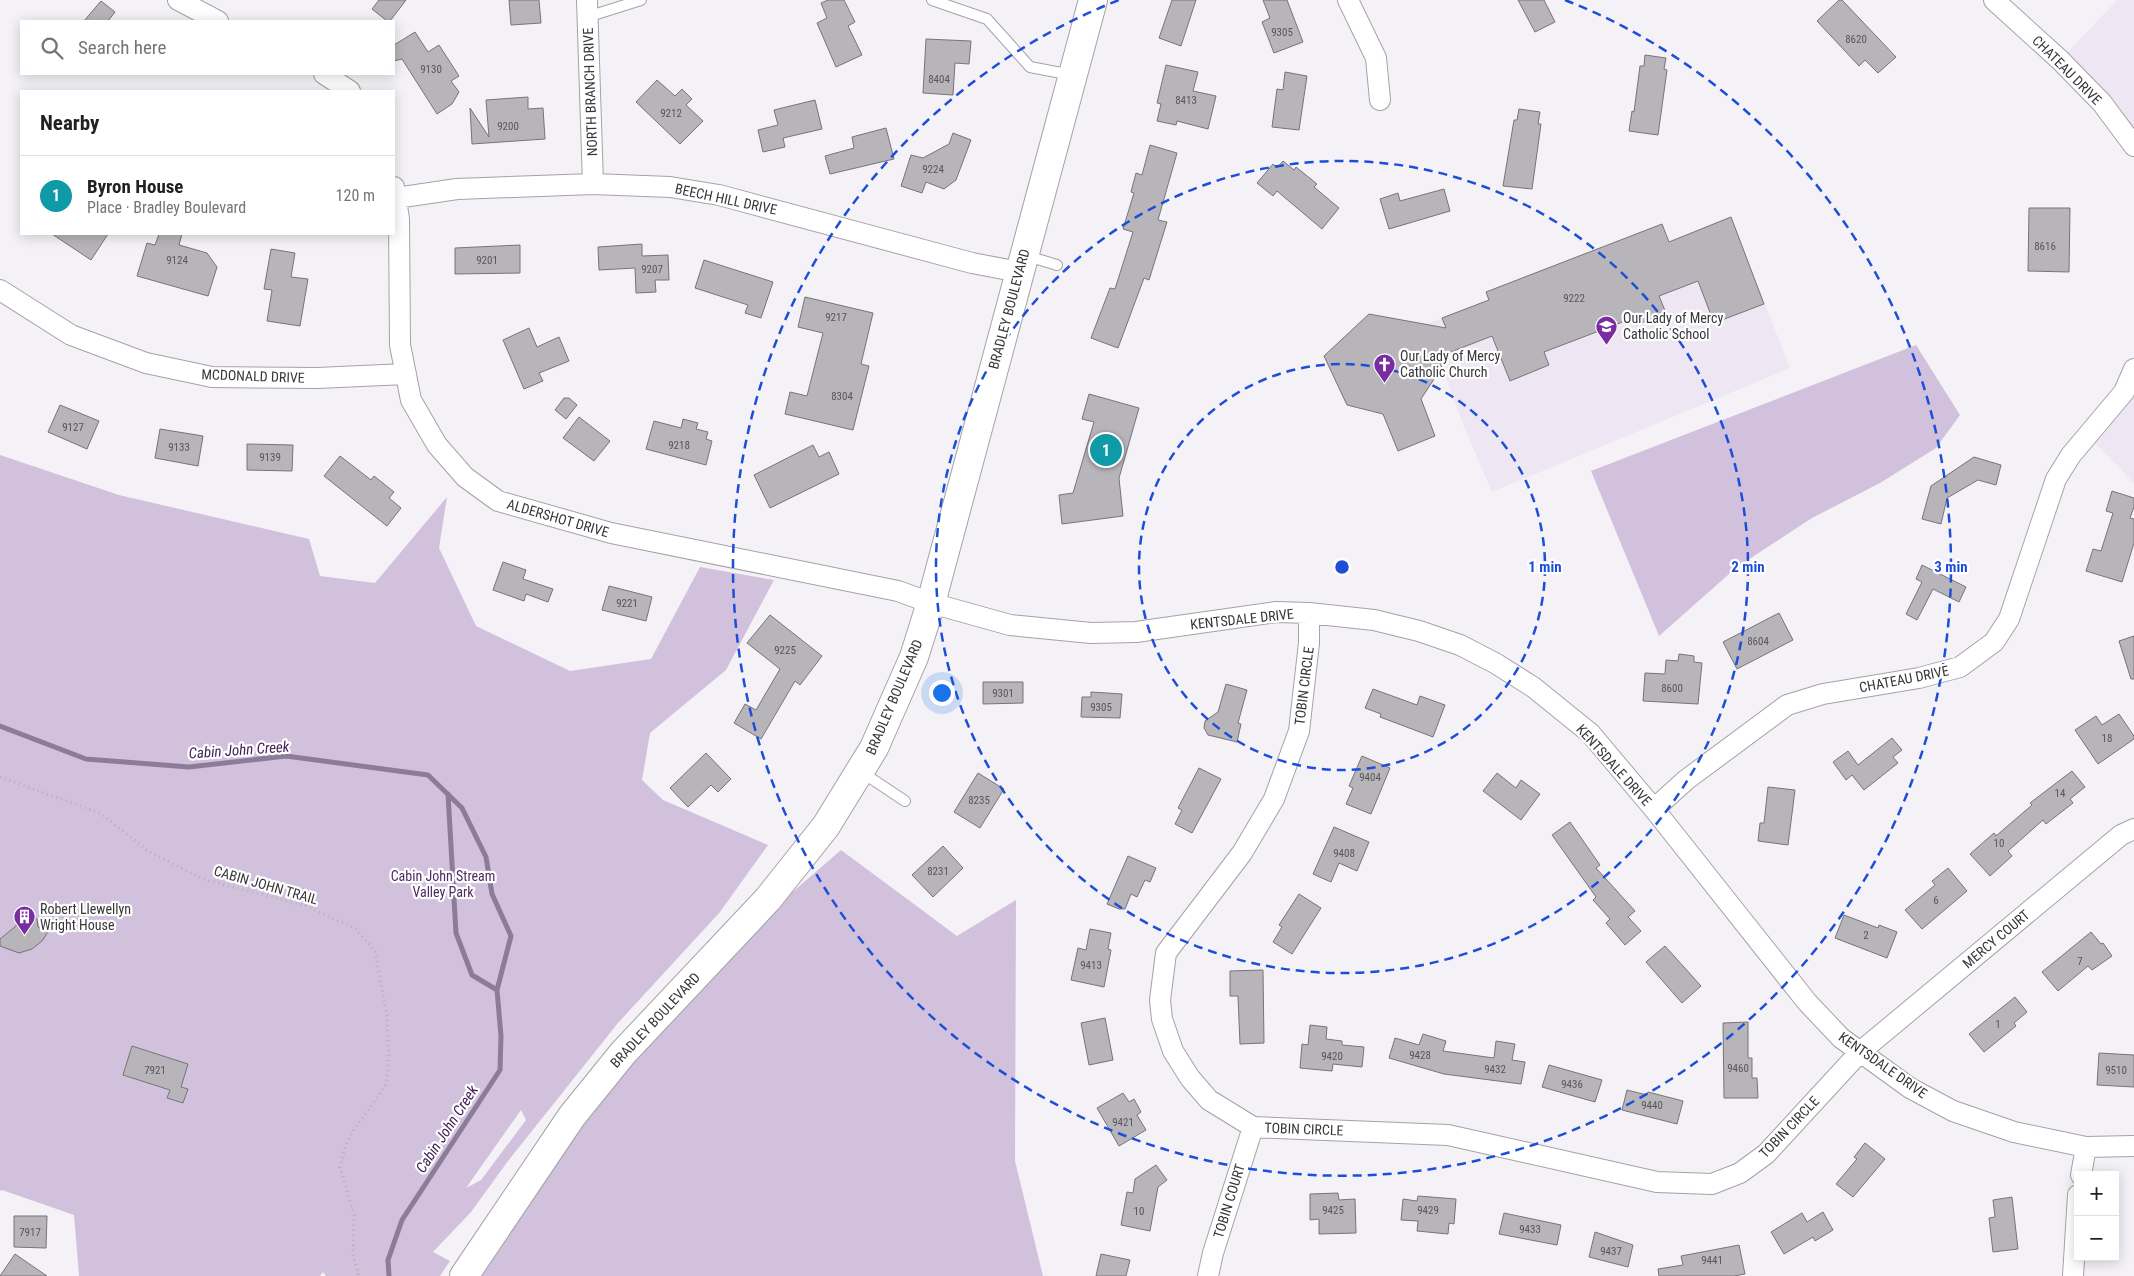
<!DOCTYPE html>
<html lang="en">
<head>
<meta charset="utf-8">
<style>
  body { margin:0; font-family:"Roboto Condensed",sans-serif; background:#f6f6f6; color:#202124 }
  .controls { position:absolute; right:15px; bottom:15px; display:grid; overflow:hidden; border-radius:0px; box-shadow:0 2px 12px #0003 }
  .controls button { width:45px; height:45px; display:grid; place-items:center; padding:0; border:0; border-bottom:1px solid #e0e0e0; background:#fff; color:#202124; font:25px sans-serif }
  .you { position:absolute; left:941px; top:692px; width:18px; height:18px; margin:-12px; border:4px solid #fff; border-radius:50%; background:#1a73e8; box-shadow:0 0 0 8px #1a73e833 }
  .badge { display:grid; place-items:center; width:32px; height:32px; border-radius:50%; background:#0f766e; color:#fff; font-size:16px; font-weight:700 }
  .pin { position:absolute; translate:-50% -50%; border:2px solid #fff; box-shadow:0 1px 5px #0006 }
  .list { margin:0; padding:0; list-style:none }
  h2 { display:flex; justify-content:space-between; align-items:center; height:65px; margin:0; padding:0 20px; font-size:21px }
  h2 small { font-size:16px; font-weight:400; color:#757577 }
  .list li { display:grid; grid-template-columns:32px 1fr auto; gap:15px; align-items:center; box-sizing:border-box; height:80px; padding:0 20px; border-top:1px solid #e0e0e0 }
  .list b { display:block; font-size:19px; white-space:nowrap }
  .list p { margin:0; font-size:16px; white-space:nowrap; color:#757577 }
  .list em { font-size:16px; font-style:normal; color:#757577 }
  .icon { flex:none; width:28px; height:28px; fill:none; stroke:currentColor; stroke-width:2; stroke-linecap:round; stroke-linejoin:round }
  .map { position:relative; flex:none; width:2134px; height:1276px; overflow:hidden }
  .search { position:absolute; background:#fff; box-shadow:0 2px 12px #0003; left:20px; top:20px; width:375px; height:55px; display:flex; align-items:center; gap:12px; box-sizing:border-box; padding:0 18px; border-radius:0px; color:#757577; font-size:19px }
  .panel { position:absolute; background:#fff; box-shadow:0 2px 12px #0003; left:20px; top:90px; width:375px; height:145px; border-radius:0px }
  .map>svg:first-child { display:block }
</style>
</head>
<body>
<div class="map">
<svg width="2134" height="1276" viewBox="0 0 2134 1276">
  <rect width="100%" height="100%" fill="#f5f2f7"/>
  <path fill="#eee7f3" d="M2117 0H2134V146L2060 60Z
    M1731 217 1790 368 1492 492 1464 427 1426 324 1488 300 1486 292 1662 224 1669 241Z
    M2134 369V484L2118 466 2087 436Z"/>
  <path fill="#d1c1dd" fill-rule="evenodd" d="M1916 345 1960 415 1936 448 1880 483 1812 518 1737 567 1659 636 1591 471Z
    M0 455 119 495 309 539 320 576 375 583 447 497 439 548 476 626 570 671 651 659 700 567 774 580 726 670 650 733 642 780 663 800 768 845 720 912 618 1023 508 1161 471 1212 433 1252 450 1261 440 1276H326L323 1272 320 1276H79L74 1215 2 1190 0 1191ZM521 1110 526 1120 481 1180 466 1188Z
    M841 850 957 936 1016 900 1015 1161 1043 1276H464L690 981Z"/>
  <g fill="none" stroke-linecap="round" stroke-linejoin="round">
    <path stroke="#8c7b99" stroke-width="5" d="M0 726 86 759 189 767 286 756 428 775 462 808 486 857 492 894 511 936 497 990 501 1036 500 1070 402 1220 388 1260 389 1276
      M448 794 456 933 472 975 497 990"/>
  </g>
  <path fill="#b8b5ba" stroke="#777478" d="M379 0H406L390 21H387L372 9Z
    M509 0H539L541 23 511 25Z
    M828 0H844L855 22 848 26 862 55 836 67 817 23 827 18 821 3Z
    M1172 0H1196L1181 46 1159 38Z
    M1263 0H1287L1303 42 1274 53 1262 22 1270 18Z
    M1518 0H1544L1555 22 1535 32Z
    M1839 0H1842L1896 57 1878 73 1865 60 1859 66 1817 21Z
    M101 1 115 12 108 21H84Z
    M415 32 428 52 439 45 459 76 451 81 459 92 452 104 437 114 402 59 394 61V45Z
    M926 39 971 41 969 64 955 63 953 95 923 93Z
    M1645 55 1666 58 1664 69 1667 70 1658 135 1629 131 1632 111 1634 112 1640 66H1644Z
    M1166 65 1198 72 1193 91 1216 96 1208 129 1177 121 1176 125 1157 121 1161 104 1157 103Z
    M1285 72 1307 76 1299 130 1272 127 1277 89 1283 90Z
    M657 80 675 96 682 89 692 99 686 105 703 121 680 144 636 102Z
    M528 97V109L543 108 545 139 472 144 470 108 489 137 486 100Z
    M815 100 822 129 783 138 785 147 763 152 758 130 778 125 774 110Z
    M1519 109 1540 112 1538 124H1541L1532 189 1503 186 1514 120H1517Z
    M886 128 894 159 830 174 825 156 854 148 852 137Z
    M953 133 971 140 956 180 944 189 926 182 922 193 901 186 911 155 923 158 949 144Z
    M1150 145 1177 153 1158 220 1167 222 1149 280 1144 278 1118 348 1091 338 1110 288 1115 289 1133 232 1123 229 1134 193 1131 192 1136 173 1142 175Z
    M1283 161 1294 170 1296 167 1317 184 1314 187 1339 208 1322 229 1277 191 1273 196 1257 183 1273 164 1277 168Z
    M1444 189 1450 211 1389 229 1380 199 1398 193 1400 201Z
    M2029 208H2070L2069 272 2028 271Z
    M1731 217 1764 304 1714 323 1698 281 1659 296 1666 313 1636 325 1633 318 1544 352 1549 365 1510 381 1492 336 1438 357 1442 367 1421 399 1435 436 1398 451 1383 414 1347 405 1324 356 1369 314 1446 328 1442 318 1489 300 1486 292 1662 224 1669 242Z
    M52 234H108L91 260Z
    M159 234H182L179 245 207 253 217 267 208 296 137 276 147 243 155 245Z
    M642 244V256L668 255 669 280H655L656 292 636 293 635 268 599 270 598 247Z
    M520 245V273L455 274V248Z
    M271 249 295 253 291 277 308 279 300 326 267 321 272 290 264 289Z
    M704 260 773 282 761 318 745 313 748 305 695 288Z
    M805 297 873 313 861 364 869 366 853 430 785 414 790 392 807 396 823 333 798 327Z
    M529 328 537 347 559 337 569 361 539 373 543 381 524 389 503 340Z
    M1089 394 1139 408 1119 478 1123 516 1062 524 1059 495 1073 493 1094 422 1082 419Z
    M564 398H569L577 405 566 419 555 410Z
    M60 405 99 421 87 449 48 432Z
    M579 417 610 441 594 461 563 438Z
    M683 419 698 423 696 429 708 432 706 439 712 441 706 465 646 449 654 421 681 428Z
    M160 429 203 436 198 466 155 458Z
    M247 444 293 445 292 471 247 470Z
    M813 445 819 457 829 452 839 474 770 508 754 475Z
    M340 456 371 480 374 476 394 492 389 498 401 508 387 526 324 476Z
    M1974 457 2001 465 1996 485 1978 480 1947 498 1941 524 1922 519 1931 486Z
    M2112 491 2134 498V507L2130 518 2134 519V543L2122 582 2086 571 2093 549 2101 551 2113 513 2106 511Z
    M503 562 526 570 523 579 553 589 548 602 526 594 524 601 493 590Z
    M1922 565 1966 587 1959 602 1933 589 1917 620 1906 614 1922 582 1916 579Z
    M609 586 652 597 646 621 602 610Z
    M1779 613 1793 640 1737 669 1723 642Z
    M770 615 822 656 800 685 795 681 761 739 734 723 745 704 756 710 780 669 747 643Z
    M2134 636V679H2131L2119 641Z
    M1679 654 1694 656V662L1702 663 1698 704 1643 701 1645 673 1665 674 1666 660 1678 661Z
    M983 682H1023V703L983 704Z
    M1226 684 1247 690 1238 723 1241 724 1237 742 1208 735 1204 728 1205 721 1218 712Z
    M1373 689 1417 705 1420 696 1445 705 1433 737 1380 717 1381 714 1365 708Z
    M1091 692 1122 694 1120 718 1081 717 1082 697H1091Z
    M2119 714 2134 736V739L2098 764 2075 730 2096 716 2102 725Z
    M1892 738 1902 750 1893 757 1898 763 1864 790 1852 775 1846 780 1833 762 1848 751 1858 765Z
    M706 753 731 779 718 792 711 785 688 807 670 788Z
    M1362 756 1390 768 1371 814 1346 804 1353 788 1349 786Z
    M1199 768 1221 779 1192 833 1175 824 1182 810 1178 808Z
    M2072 771 2085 787 2070 799 2073 803 2046 824 2043 820 2008 851 2012 856 1990 876 1970 854 1994 833 1996 836 2032 805 2030 803Z
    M978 773 1004 789 980 828 954 812Z
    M1497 773 1516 788 1521 780 1540 794 1521 820 1483 791Z
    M1768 787 1795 790 1788 845 1758 841 1760 823H1764Z
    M1570 822 1600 865 1596 868 1635 911 1628 917 1641 931 1625 945 1606 923 1610 919 1593 900 1596 897 1552 835Z
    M1334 827 1369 842 1357 871 1339 863 1331 882 1313 874Z
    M943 846 963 868 933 897 912 875Z
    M1128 856 1156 868 1150 882 1145 880 1137 897 1131 894 1125 909H1119L1107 904Z
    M1948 868 1967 891 1922 929 1905 910 1935 885 1932 881Z
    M1299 894 1321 908 1292 954 1273 942 1282 927 1279 925Z
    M24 915 37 919 38 927 48 932 42 941 32 949 19 953 0 946V939L16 926 18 919Z
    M1844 915 1878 928 1879 925 1897 932 1887 958 1835 938Z
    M1090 929 1111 933 1108 949 1111 950 1104 987 1071 980 1078 948 1086 950Z
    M2091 932 2101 944 2103 943 2112 956 2092 970 2088 966 2058 991 2042 972Z
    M1665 946 1701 986 1682 1003 1646 962Z
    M1263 970 1264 1043 1240 1044 1238 996H1230V971Z
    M2015 997 2027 1012 2014 1023 2016 1026 1984 1052 1969 1034Z
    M1105 1018 1113 1060 1089 1065 1081 1023Z
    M1748 1022V1058H1752V1078H1757L1758 1098H1724L1723 1023Z
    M1310 1025 1327 1027 1326 1039 1342 1041V1045L1364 1047 1362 1067 1333 1064 1332 1071 1300 1068 1302 1044 1308 1045Z
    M1423 1034 1446 1041 1443 1051 1494 1058 1496 1041 1515 1044 1512 1060 1525 1062 1521 1084 1444 1074 1389 1058 1395 1038 1419 1045Z
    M132 1046 188 1064 181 1087 188 1089 183 1103 167 1098 170 1090 123 1075Z
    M2099 1053 2134 1055V1087L2097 1085Z
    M1549 1065 1602 1080 1595 1102 1542 1087Z
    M1627 1090 1647 1095 1648 1092 1683 1101 1677 1124 1622 1110Z
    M1123 1093 1129 1102 1134 1099 1141 1112 1137 1115 1146 1130 1119 1146 1097 1108Z
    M1865 1143 1885 1159 1853 1197 1836 1184 1857 1159 1854 1157Z
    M1156 1165 1167 1180 1158 1187 1150 1231 1121 1225 1127 1192 1133 1193 1135 1179Z
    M1338 1193 1339 1200 1355 1199 1356 1233 1319 1234V1219L1310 1220V1194Z
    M1418 1196 1456 1199 1454 1224 1449 1223 1448 1234 1417 1231 1418 1221 1401 1220 1403 1199 1417 1201Z
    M2012 1197 2018 1249 1993 1252 1989 1218 1995 1217 1993 1200Z
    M1823 1212 1833 1230 1815 1241 1813 1237 1784 1254 1771 1232 1802 1213 1807 1222Z
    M1504 1213 1561 1225 1557 1245 1499 1234Z
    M14 1216H47L46 1248 14 1247Z
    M1595 1232 1633 1245 1628 1267 1589 1257Z
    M1739 1245 1745 1274 1734 1276H1659L1658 1269 1683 1265 1681 1256Z
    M15 1254 47 1276H0Z
    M1101 1254 1130 1260 1126 1276H1096Z"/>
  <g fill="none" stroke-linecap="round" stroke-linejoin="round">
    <defs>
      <path id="lane" d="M932 0 987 19 1030 67 1072 75
        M587 17 641 0
        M1024 255 1057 265
        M860 771 905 801"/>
      <path id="street" d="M178 0 218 21
        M587 0 593 184
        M1348 0 1376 58 1380 100
        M1994 0 2060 60 2102 103 2134 146
        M324 74 350 91
        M394 187 399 219 400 345 411 400 437 445 465 477 498 501 611 533 898 591 931 603 1010 625 1091 633 1136 632 1276 612 1309 613 1374 620 1419 631 1460 645 1495 663 1533 687 1590 733 1654 809 1807 1002 1841 1038 1910 1088 1953 1111 2014 1132 2086 1147 2134 1146
        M396 198 457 189 593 184 670 187 719 195 972 263 1019 272
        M0 290 71 335 146 363 212 377 317 378 406 374
        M1309 613V643L1299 731 1274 799 1242 853 1166 953 1160 1000 1162 1019 1173 1051 1190 1078 1209 1100 1253 1127 1448 1135 1657 1182 1712 1184 1740 1173 1766 1154 1860 1052 2121 835 2134 829
        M1654 809 1686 780 1787 705 1823 694 1919 678 1960 667 1994 642 2009 619 2056 479 2071 455 2124 392 2134 369
        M2081 1175 2086 1147
        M1208 1276 1213 1253 1253 1127
        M2073 1276 2078 1195"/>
      <path id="secondary" d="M464 1276 572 1116 623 1053 768 899 826 826 874 748 914 657 931 603 1093 0"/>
    </defs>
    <use href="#lane" stroke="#a5a2a6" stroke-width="12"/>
    <use href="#street" stroke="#a5a2a6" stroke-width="22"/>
    <use href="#secondary" stroke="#a5a2a6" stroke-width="30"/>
    <path stroke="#b3b1b4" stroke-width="3" stroke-dasharray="1 4" stroke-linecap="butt" d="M0 777 100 813 148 851 203 879 306 906 356 929 375 951 387 1016 389 1065 385 1087 353 1131 345 1147 340 1167 354 1215 353 1255 359 1276"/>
    <use href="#lane" stroke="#fff" stroke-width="10"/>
    <use href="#street" stroke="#fff" stroke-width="20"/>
    <use href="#secondary" stroke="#fff" stroke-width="28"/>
  </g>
  <g fill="none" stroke="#1d4ed8" stroke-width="2.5" stroke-dasharray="9 6">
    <circle cx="1342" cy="567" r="203"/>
    <circle cx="1342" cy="567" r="406"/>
    <path d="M1565 0A609 609 0 1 1 1119 0"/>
  </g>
  <defs>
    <symbol id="school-pin" viewBox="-11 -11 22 30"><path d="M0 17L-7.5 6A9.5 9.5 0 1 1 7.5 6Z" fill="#782ea1" stroke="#fff"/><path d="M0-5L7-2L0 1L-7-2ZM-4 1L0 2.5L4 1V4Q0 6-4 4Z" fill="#fff"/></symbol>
    <symbol id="church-pin" viewBox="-11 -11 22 30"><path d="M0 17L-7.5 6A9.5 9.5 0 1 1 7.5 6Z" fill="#782ea1" stroke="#fff"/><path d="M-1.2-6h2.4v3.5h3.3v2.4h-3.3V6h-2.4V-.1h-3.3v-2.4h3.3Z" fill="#fff"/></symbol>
    <symbol id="building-pin" viewBox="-11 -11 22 30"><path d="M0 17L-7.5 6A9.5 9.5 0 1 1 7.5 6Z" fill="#782ea1" stroke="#fff"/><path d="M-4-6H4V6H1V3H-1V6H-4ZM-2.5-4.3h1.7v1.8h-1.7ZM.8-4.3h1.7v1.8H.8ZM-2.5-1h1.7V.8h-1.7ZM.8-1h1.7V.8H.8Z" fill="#fff"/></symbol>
  </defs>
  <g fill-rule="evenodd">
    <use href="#school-pin" x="1594" y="314" width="25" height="34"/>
    <use href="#church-pin" x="1372" y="352" width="25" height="34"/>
    <use href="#building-pin" x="12" y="904" width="25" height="34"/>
  </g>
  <g text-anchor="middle" stroke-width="4.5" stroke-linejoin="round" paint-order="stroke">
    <g font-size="11" fill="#575658">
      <text x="1282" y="36">9305</text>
      <text x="1856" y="43">8620</text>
      <text x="431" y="73">9130</text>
      <text x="939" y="83">8404</text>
      <text x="1186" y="104">8413</text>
      <text x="671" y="117">9212</text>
      <text x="508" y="130">9200</text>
      <text x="933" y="173">9224</text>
      <text x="2045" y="250">8616</text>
      <text x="177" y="264">9124</text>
      <text x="487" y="264">9201</text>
      <text x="652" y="273">9207</text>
      <text x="1574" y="302">9222</text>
      <text x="836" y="321">9217</text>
      <text x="842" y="400">8304</text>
      <text x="73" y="431">9127</text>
      <text x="679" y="449">9218</text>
      <text x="179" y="451">9133</text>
      <text x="270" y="461">9139</text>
      <text x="627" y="607">9221</text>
      <text x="1758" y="645">8604</text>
      <text x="785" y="654">9225</text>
      <text x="1672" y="692">8600</text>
      <text x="1003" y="697">9301</text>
      <text x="1101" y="711">9305</text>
      <text x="2107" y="742">18</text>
      <text x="1370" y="781">9404</text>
      <text x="2060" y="797">14</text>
      <text x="979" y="804">8235</text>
      <text x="1999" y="847">10</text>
      <text x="1344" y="857">9408</text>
      <text x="938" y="875">8231</text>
      <text x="1936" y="904">6</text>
      <text x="1866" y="939">2</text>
      <text x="2080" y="965">7</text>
      <text x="1091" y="969">9413</text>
      <text x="1998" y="1028">1</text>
      <text x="1420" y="1059">9428</text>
      <text x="1332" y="1060">9420</text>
      <text x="1738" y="1072">9460</text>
      <text x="1495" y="1073">9432</text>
      <text x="155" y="1074">7921</text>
      <text x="2116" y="1074">9510</text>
      <text x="1572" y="1088">9436</text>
      <text x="1652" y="1109">9440</text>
      <text x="1123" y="1126">9421</text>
      <text x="1333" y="1214">9425</text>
      <text x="1428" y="1214">9429</text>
      <text x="1139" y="1215">10</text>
      <text x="1530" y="1233">9433</text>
      <text x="30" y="1236">7917</text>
      <text x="1611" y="1255">9437</text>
      <text x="1712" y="1264">9441</text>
    </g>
    <g font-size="14" fill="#373638" stroke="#fff">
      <text transform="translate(2067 70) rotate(45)" y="5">CHATEAU DRIVE</text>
      <text transform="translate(590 92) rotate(-92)" y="5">NORTH BRANCH DRIVE</text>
      <text transform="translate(726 199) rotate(12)" y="5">BEECH HILL DRIVE</text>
      <text transform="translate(1009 309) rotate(-75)" y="5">BRADLEY BOULEVARD</text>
      <text transform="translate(253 376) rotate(2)" y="5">MCDONALD DRIVE</text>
      <text transform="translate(558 518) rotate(16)" y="5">ALDERSHOT DRIVE</text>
      <text transform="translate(1242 619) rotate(-6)" y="5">KENTSDALE DRIVE</text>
      <text transform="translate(1904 679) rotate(-11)" y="5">CHATEAU DRIVE</text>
      <text transform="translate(1304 686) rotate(-83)" y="5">TOBIN CIRCLE</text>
      <text transform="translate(894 697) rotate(-67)" y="5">BRADLEY BOULEVARD</text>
      <text transform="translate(1614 765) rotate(48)" y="5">KENTSDALE DRIVE</text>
      <text transform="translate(266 885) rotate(16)" y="5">CABIN JOHN TRAIL</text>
      <text transform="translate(1996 939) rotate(-40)" y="5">MERCY COURT</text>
      <text transform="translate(655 1020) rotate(-47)" y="5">BRADLEY BOULEVARD</text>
      <text transform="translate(1883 1065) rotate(35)" y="5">KENTSDALE DRIVE</text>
      <text transform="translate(1789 1127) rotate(-46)" y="5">TOBIN CIRCLE</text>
      <text transform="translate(1304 1129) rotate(2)" y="5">TOBIN CIRCLE</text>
      <text transform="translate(1229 1201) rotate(-73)" y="5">TOBIN COURT</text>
    </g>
    <g font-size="14" fill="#373638" stroke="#fff" text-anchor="start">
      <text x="1623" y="323">Our Lady of Mercy<tspan x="1623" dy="16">Catholic School</tspan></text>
      <text x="1400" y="361">Our Lady of Mercy<tspan x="1400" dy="16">Catholic Church</tspan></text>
      <text x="40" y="914">Robert Llewellyn<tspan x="40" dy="16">Wright House</tspan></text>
    </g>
    <g font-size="14" fill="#4d2b61" stroke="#fff">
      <text x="443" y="881">Cabin John Stream<tspan x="443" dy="16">Valley Park</tspan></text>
    </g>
    <g font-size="15" font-style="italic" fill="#422156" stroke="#fff">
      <text transform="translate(239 750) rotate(-4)" y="5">Cabin John Creek</text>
      <text transform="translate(447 1129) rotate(-57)" y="5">Cabin John Creek</text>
    </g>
  </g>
  <circle cx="1342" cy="567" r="8" fill="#1d4ed8" stroke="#fff" stroke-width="2.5"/>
  <g font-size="15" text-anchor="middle" font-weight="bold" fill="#1d4ed8" stroke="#fff" stroke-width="4.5" stroke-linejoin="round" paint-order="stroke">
    <text x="1545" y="572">1 min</text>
    <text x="1748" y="572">2 min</text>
    <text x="1951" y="572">3 min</text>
  </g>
</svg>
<div class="controls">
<button>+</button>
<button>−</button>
</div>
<div class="you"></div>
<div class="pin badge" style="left:1106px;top:450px;background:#0f9aa8">1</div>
<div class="search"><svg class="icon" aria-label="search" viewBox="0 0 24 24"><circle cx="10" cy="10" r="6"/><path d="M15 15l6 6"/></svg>Search here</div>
<section class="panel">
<h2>Nearby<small></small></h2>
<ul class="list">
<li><span class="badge" style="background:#0f9aa8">1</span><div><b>Byron House</b><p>Place · Bradley Boulevard</p></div><em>120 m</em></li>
</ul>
</section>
</div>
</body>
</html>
